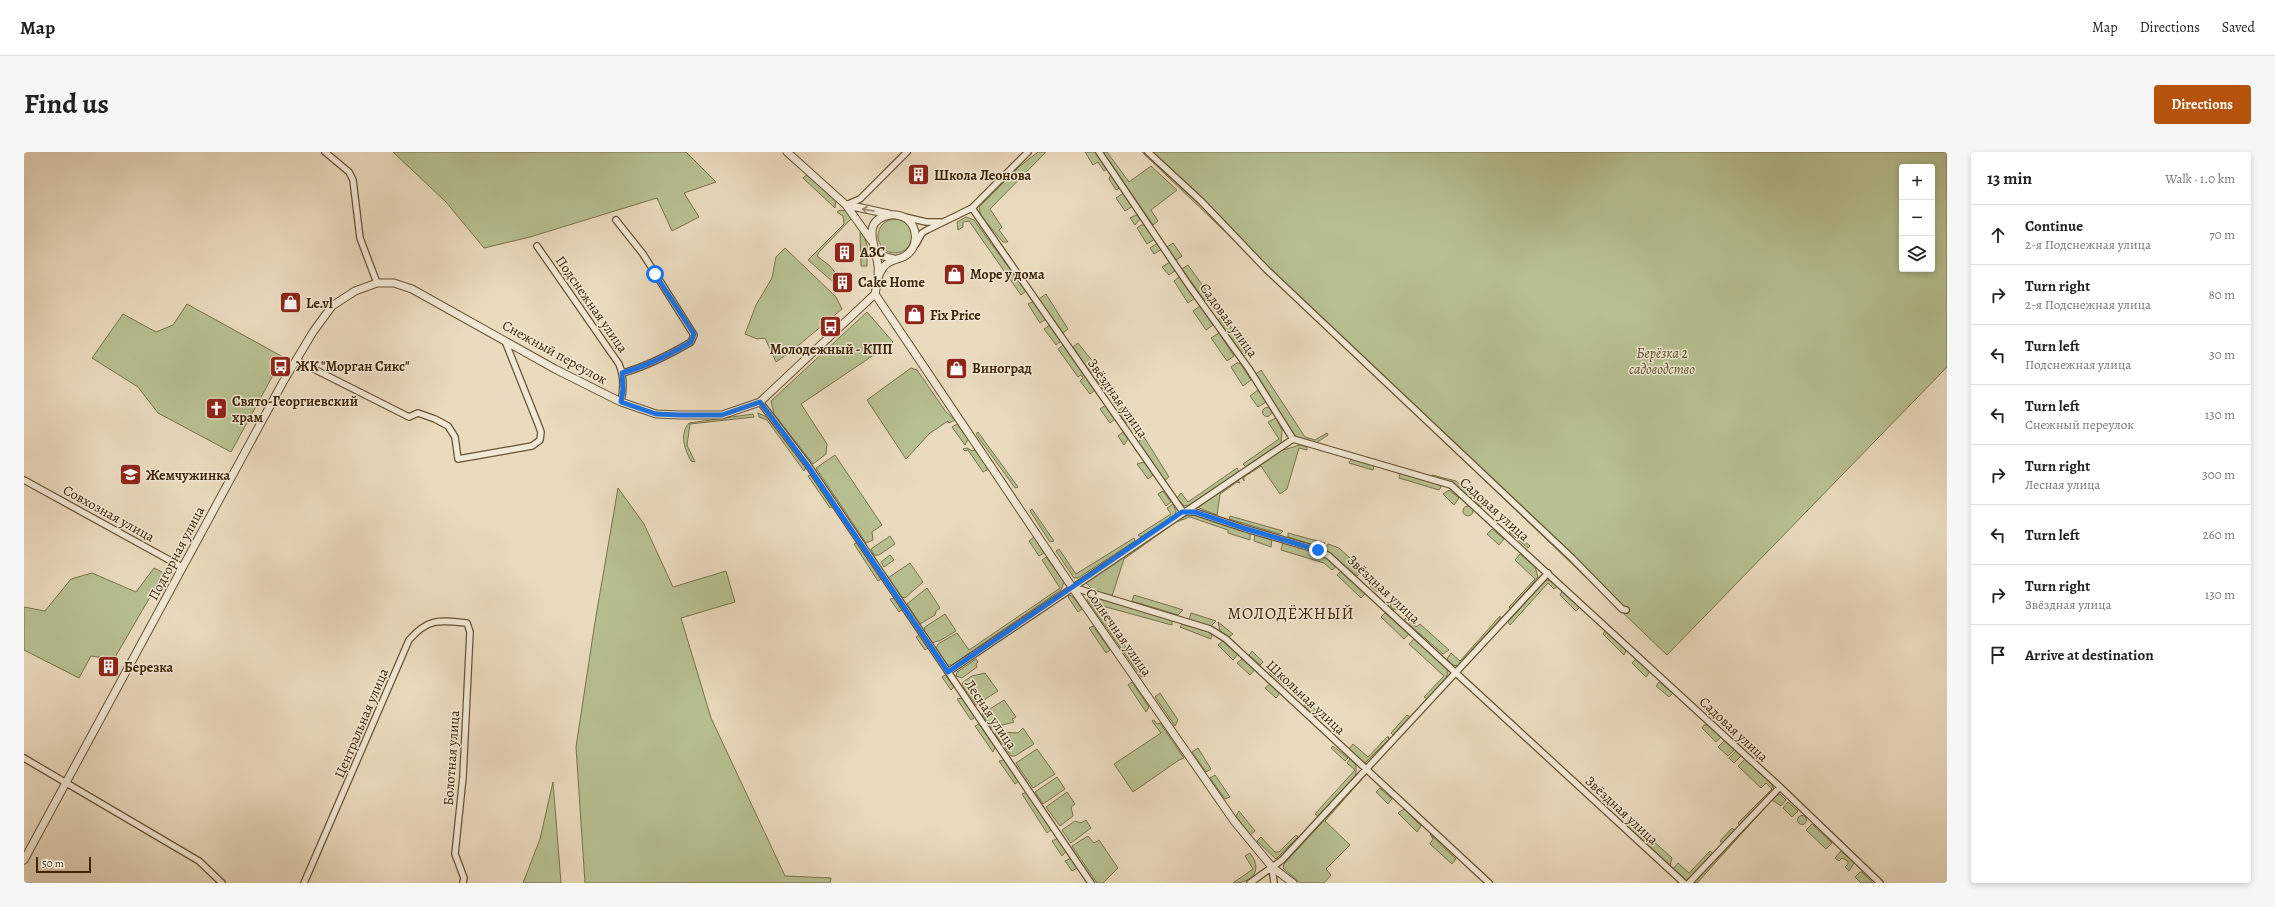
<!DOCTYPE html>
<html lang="en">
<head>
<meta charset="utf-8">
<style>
  body { margin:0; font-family:Alegreya,serif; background:#f6f6f6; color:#222 }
  .controls { position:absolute; right:12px; top:12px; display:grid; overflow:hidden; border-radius:4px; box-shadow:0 2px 6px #0003 }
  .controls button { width:36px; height:36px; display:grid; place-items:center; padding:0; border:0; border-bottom:1px solid #e0e0e0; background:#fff; color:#222; font:20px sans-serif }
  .scale { position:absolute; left:12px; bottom:10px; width:55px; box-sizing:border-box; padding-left:4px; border:2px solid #3e2504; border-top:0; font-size:11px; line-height:14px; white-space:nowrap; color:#3e2504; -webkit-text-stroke:3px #f1e8d5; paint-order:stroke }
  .stop { position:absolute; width:12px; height:12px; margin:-9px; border:3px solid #1a73e8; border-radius:50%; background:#fff }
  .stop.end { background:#1a73e8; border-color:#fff; box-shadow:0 1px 4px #0008 }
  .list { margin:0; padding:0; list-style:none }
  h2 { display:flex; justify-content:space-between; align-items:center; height:52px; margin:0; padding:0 16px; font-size:17px }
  h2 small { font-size:13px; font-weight:400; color:#767676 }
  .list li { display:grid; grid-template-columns:26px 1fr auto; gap:12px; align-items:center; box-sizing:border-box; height:60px; padding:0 16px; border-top:1px solid #e0e0e0 }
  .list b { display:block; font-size:15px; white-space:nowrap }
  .list p { margin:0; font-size:13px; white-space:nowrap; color:#767676 }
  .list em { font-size:13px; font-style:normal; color:#767676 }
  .icon { flex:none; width:22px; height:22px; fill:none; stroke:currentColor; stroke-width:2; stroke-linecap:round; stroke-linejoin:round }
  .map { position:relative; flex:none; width:1923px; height:731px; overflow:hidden; border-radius:4px }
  header { display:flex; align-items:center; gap:24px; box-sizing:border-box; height:56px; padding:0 20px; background:#fff; border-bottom:1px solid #e0e0e0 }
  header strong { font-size:19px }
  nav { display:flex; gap:22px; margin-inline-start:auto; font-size:14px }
  .intro { display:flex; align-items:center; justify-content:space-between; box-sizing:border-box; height:96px; padding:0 24px }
  h1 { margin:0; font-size:28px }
  .button { padding:10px 18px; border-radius:4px; background:#b45309; color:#fff; font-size:14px; font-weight:700 }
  main { display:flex; gap:24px; padding:0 24px }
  aside { flex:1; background:#fff; border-radius:4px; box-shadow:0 2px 6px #0003 }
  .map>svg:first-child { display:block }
</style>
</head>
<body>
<header>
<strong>Map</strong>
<nav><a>Map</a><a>Directions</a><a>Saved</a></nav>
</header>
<div class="intro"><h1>Find us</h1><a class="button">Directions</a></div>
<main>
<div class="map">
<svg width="1923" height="731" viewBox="0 0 1923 731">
  <rect width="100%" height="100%" fill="#eadbbe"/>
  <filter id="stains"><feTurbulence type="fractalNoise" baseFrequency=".005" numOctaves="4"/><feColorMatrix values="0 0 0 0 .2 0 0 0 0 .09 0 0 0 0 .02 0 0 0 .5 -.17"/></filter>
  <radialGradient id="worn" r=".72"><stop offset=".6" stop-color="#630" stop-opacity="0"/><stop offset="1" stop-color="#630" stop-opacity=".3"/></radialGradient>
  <path fill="#b7c091" stroke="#7a724a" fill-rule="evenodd" d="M369 0H662L692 30 660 41 675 65 648 79 633 46 506 85 460 96 422 50Z
    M1014 0H1022L966 57 978 75 975 78 984 90H979L957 64 955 55 996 14Z
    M1061 0H1072L1083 17 1080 19 1074 10 1069 13Z
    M1079 0H1083L1105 30 1127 14 1153 38 1127 58 1134 69 1129 73Z
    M1118 0H1923V215L1643 503ZM1878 15H1908V117H1878Z
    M785 21 812 48 811 56 779 26Z
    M1087 22 1097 35 1092 38 1085 27Z
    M1098 42H1101L1109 54 1101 59 1092 46Z
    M816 58 824 59 828 66 795 100 793 104 806 114 813 123 808 129 784 108 820 72 819 64 813 60Z
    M1112 63 1117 66 1111 73 1106 66Z
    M942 65 950 68 1002 139 997 143 945 69 939 70V75L934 78 933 70Z
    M854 84a17 17 0 1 1 34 0a17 17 0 1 1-34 0Z
    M1117 73H1121L1131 87 1123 92 1113 76Z
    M838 78 843 93V114H837L836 80Z
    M1134 91 1138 97 1130 102 1126 96Z
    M1149 91 1158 104 1152 108 1143 95Z
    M761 96 812 145 818 157 769 198 752 210 741 186 733 187 721 182 732 153 748 126 752 105Z
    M1146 110 1152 118 1145 123 1138 115Z
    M1164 113 1187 145 1181 149 1158 117Z
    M1156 124 1171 146 1164 151 1150 129Z
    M1022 142 1044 177 1039 181 1015 147Z
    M1010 149 1022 167 1016 171 1004 152Z
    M163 152 259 205 207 300 134 261 114 235 68 206 99 162 132 180 149 173Z
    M1176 154 1189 173 1182 178 1169 159Z
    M843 160 869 190 777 252 803 292 802 302 789 312 750 262 747 249Z
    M1199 164 1225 200 1220 204 1194 168Z
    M1026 173 1037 189 1032 193 1020 177Z
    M1195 181 1210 204 1203 209 1187 186Z
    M1054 191 1074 216 1067 221 1049 195Z
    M1039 193 1071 238 1066 242 1056 229 1059 226 1057 223 1054 225 1034 197Z
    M1213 211H1216L1227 228 1219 234 1207 215Z
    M887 216 893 218 922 260 931 268 925 271 924 269 906 281 882 307 843 248Z
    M1237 218 1281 285 1291 288 1303 281 1304 283 1292 291 1273 286 1267 279 1232 222Z
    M1078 223 1085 234 1079 237 1072 227Z
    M1234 238 1242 250 1234 255 1226 244Z
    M1082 253 1091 267 1086 271 1076 257Z
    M1099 255 1108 268 1102 271 1093 259Z
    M1238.5 260a4.5 4.5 0 1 1 9 0a4.5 4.5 0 1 1-9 0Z
    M734 261 745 266 782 315 780 319 743 268 735 265Z
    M729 262 730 265 666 272 663 293 671 310 667 309C661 298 655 282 665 271Z
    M1252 266 1258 278 1257 291 1222 315 1219 312 1255 287 1244 270Z
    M933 272 944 287 941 293 928 275Z
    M954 280 994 335 991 336 952 282Z
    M1099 280 1104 287 1100 293 1094 284Z
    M1120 285 1145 325 1140 329 1114 290Z
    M1276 293 1283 295V298L1275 296 1263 337 1256 342 1237 314 1220 325V329L1218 325 1256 299Z
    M943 296 948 299 951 298 963 315V318L959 320 944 298 941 299 939 297Z
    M811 303 858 373 848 380 849 388 842 391 792 316Z
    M1327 307 1350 313 1349 318 1325 311Z
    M1120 310 1129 323 1124 327 1113 312Z
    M1213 316 1215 320 1166 353 1160 354 1153 346 1157 341 1164 350Z
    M1376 321 1415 332 1417 335 1415 338 1375 326Z
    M788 323 809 354 806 356 784 324Z
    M1408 323 1432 329 1459 353 1457 355 1428 330 1408 325Z
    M1214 328 1216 331 1213 330 1196 342 1193 363 1175 356V353Z
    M594 336 620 372 649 435 702 419 711 450 657 466 687 566 761 724 807 726 806 731H561L552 595 571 470Z
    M1425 338 1435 346 1430 353 1419 342Z
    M1139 339 1147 350 1142 354 1134 342Z
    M1149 352 1152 359 1151 363 1117 385 1114 383 1147 362 1143 356Z
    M1439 359a5 5 0 1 1 10 0a5 5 0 1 1-10 0Z
    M1008 357 1030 389 1026 390 1006 359Z
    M1168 362 1226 381V388L1204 381V378L1166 365 1152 370 1100 407 1088 444 1070 439 1061 430 1156 366Z
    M1206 364 1259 379 1256 382 1205 367Z
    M1468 377 1480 387 1475 393 1463 382Z
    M1487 378 1506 394 1504 396 1485 380Z
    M1264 381 1301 391 1297 395 1264 385Z
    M1231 382 1248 387 1247 395 1230 389Z
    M866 384 871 392 855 403H850L847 397Z
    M1010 385 1020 401 1015 404 1005 389Z
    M1110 386 1111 389 1054 426H1050L1032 399 1035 397 1052 422Z
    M1259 390 1293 400 1313 414 1308 418 1300 411 1257 398Z
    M833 391 857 427 854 429 830 392Z
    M1304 392 1315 396 1339 418 1333 424 1301 398Z
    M1496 402 1511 415 1514 425 1487 458 1485 455 1511 427 1491 408Z
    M866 403 870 408 860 415 857 410Z
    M1022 405 1040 430 1037 438 928 513H923L912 496 914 492 933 481 945 498 1036 436 1018 408Z
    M886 411 899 430 881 446 878 445 864 426Z
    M130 416 140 421 90 507 67 504 55 526 0 498V455L21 459 47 427 68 421 112 440Z
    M1318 418 1341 442 1337 446 1313 423Z
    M1349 427 1357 435 1353 440 1344 432Z
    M1524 428 1534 434 1530 437 1524 431 1486 473 1484 470 1520 430Z
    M903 436 916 456 912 459 911 463 896 472 883 452Z
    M1539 438 1556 455 1552 459 1536 443Z
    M1045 443 1049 445 1058 457 1054 460 1044 445Z
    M1110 443 1153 456 1159 458 1154 463 1108 449Z
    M1066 444 1148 468V473L1071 452 1122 523 1117 525 1063 448Z
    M871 446 879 457 875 460 866 447Z
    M1366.5 453a4.5 4.5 0 1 1 9 0a4.5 4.5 0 1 1-9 0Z
    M1167 461 1192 469 1187 474 1165 468Z
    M1361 461 1385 482 1380 487 1357 465Z
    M921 462 932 479 917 488 908 491 900 478 901 475Z
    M1386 462 1388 464 1386 467 1392 475 1396 472 1425 498 1419 502 1380 468Z
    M1476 464V470L1435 514 1428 513 1423 507 1427 501 1436 509Z
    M1194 470 1209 482 1205 485 1196 479Z
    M1158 472 1188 481 1187 487 1156 475Z
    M1069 474 1086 498 1082 501 1065 476Z
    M1581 479 1602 498 1600 503 1579 482Z
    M896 483 904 496 901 498 892 485Z
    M1391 486 1424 519 1422 527 1403 547 1400 545 1420 524 1385 492Z
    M1199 489 1214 502 1209 508 1194 493Z
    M1228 499 1239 510 1236 513 1225 503Z
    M1219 506 1231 517 1226 523 1213 511Z
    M952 507 954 510 952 512 953 515 938 526 932 524 933 520Z
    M1612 507 1626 519 1622 525 1608 511Z
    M1247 517 1262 531 1260 533 1245 520Z
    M961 521 974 539 952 553 938 533 939 530 948 524Z
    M921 523 930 535 927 538 918 525Z
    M1108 530 1125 555 1122 560 1104 533Z
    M1635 530 1649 541 1645 545 1632 534Z
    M1246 532 1256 541 1252 546 1241 536Z
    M1136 541 1154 568 1151 574 1131 545Z
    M938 546 950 562V566L947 568 933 547Z
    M980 548 992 565 988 567 990 570 967 576 958 562Z
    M1284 551 1296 562 1292 565 1280 554Z
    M1383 563 1386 565 1369 583 1367 581Z
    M1130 568 1133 572 1136 571 1160 606 1155 608 1109 640 1090 612 1137 581 1128 569Z
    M955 572 971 595 969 600 951 574Z
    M1680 573H1684L1697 585 1692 590 1678 576Z
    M999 576 1010 592 991 604H987L971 582 979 580 994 581Z
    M1364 584 1365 587 1341 611 1337 609 1325 597 1329 592 1344 605Z
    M1701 588 1711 597 1704 604 1694 595Z
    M1309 594 1324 606 1321 609 1307 596Z
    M1174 596 1187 617 1182 620 1168 600Z
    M1013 597 1031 622 1009 636 992 611Z
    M1713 598 1718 603 1710 611 1705 606Z
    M1326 607 1332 613V623L1294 664 1291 662 1331 618 1323 611Z
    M1721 607 1746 629 1750 637 1716 674 1714 671 1748 637 1742 631 1737 636 1714 614Z
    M981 608 995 629 991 632 975 609Z
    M1191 623 1206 645 1201 647 1186 626Z
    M1033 625 1041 637 1019 652 1011 640Z
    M1338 627 1301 669 1326 693 1302 717 1307 723 1300 731H1276L1259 716 1260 712Z
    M529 630 537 731H499L516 687Z
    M1356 636 1368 647 1364 652 1352 640Z
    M1003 640 1028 677 1023 681 998 642Z
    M1043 640 1051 652 1047 655 1049 664 1036 674 1022 655Z
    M1756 642 1762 648 1757 654 1748 648 1673 731H1669L1747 646Z
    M1764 650 1774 659 1768 665 1759 656Z
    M1380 657 1397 674 1393 680 1374 661Z
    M1215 659 1231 679 1226 683 1212 664Z
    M1773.5 668a4.5 4.5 0 1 1 9 0a4.5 4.5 0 1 1-9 0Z
    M1605 667 1648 706 1646 714 1601 673Z
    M1062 668 1067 676 1047 691 1038 678 1051 669 1057 671Z
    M1788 672 1808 691 1802 697 1782 678Z
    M1708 676 1711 679 1699 691 1696 689Z
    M1406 682 1432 707 1428 712 1406 692 1409 687Z
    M1272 683 1274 685 1252 707 1233 689 1237 685 1251 700H1255Z
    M1064 684 1070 691 1075 688 1094 716 1079 731H1073L1048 694Z
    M1034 686 1042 699 1038 704 1028 689Z
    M1686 699 1689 702 1663 729 1649 717 1654 711 1665 721Z
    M1817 699 1830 711 1825 719 1821 715 1824 712V709L1818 706 1815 709 1811 706Z
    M1226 701C1239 718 1229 731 1209 731L1229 717 1221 704Z
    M1045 707H1048L1053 716 1048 719 1041 709Z
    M1836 720H1838L1849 731H1837L1831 725Z"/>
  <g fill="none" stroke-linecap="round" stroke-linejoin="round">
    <defs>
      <path id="minor" d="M301 0 325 20 329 28 336 86 353 131
        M1075 0 1164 132 1225 217 1269 287 1427 333 1756 635 1856 731
        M1124 0 1177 49 1243 118 1548 406 1598 457 1602 458
        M822 53 836 47 883 0
        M948 56 1159 360H1171L1219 376 1294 398 1305 404 1660 731
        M881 65 902 70H916
        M592 68 619 102 670 183 667 190C645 203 623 214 599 221
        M892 92 898 81 903 78 948 56 1004 0
        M513 94 595 212C600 224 600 236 597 250
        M272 208 385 265 394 261 411 267 424 274 431 285 434 307 508 294 516 288 517 280 514 272 481 189
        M736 250 784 313 1067 731
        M0 328 158 415
        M1048 435 1186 477 1202 487 1465 731
        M924 520 1269 287
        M0 606 175 709 198 731
        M1248 715 1250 731
        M280 731 385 488C404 466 415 468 443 471L446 480 439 625 431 702 440 726 439 731
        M1226 731 1258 708 1524 421
        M1665 731 1756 635"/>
      <path id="tertiary" d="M763 0 822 53 847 88
        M823 53 865 62
        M850 97 856 103 870 107
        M851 142 1048 435 1210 669 1248 715 1269 731
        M851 142C853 133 855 123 854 114 853 97 835 68 866 63 871 62 879 64 883 67 895 77 894 96 881 104 876 107 869 107 864 111 859 114 856 120 854 126
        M0 708 259 230 289 180 308 154 331 139 353 131H370L388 137 531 217 597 250 632 262 657 263H698L736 250 851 142"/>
    </defs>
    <use href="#minor" stroke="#695232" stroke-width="8"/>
    <use href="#tertiary" stroke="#695232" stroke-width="9"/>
    <use href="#minor" stroke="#f1e8d5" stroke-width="5.5"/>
    <use href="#tertiary" stroke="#f1e8d5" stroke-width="7"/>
  </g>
  <defs><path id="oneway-shaft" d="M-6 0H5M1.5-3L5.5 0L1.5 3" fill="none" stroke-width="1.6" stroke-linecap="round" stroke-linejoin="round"/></defs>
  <use stroke="#98866c" href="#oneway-shaft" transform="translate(844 58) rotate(-169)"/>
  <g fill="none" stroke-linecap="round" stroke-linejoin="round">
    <path stroke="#1a73e8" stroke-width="5" d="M631 122 670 182 667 190C645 203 623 214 598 221L599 238 597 250 632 262 657 263H698L736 250 784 314 924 520 1158 360H1171L1219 376 1294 398"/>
  </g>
  <defs>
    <symbol id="building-square" viewBox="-11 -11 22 22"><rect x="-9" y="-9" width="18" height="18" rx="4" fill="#8f2418" stroke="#f1e8d5"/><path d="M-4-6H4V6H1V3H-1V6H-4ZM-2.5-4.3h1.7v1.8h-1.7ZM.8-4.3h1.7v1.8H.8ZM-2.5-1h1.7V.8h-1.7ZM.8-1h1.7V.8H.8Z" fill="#fff"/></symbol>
    <symbol id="shop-square" viewBox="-11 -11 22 22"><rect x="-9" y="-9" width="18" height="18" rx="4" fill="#8f2418" stroke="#f1e8d5"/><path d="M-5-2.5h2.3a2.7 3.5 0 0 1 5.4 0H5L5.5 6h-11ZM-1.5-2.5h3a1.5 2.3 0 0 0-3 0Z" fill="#fff"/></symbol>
    <symbol id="bus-square" viewBox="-11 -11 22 22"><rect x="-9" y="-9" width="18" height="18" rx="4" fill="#8f2418" stroke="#f1e8d5"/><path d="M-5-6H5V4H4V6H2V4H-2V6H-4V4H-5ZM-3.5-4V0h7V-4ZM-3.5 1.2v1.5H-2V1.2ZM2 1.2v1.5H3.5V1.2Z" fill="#fff"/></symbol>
    <symbol id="church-square" viewBox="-11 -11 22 22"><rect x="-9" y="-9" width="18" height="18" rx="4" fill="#8f2418" stroke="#f1e8d5"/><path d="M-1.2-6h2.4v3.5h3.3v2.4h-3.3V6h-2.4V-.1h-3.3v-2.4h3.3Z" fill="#fff"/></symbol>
    <symbol id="school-square" viewBox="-11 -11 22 22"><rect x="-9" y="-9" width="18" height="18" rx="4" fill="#8f2418" stroke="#f1e8d5"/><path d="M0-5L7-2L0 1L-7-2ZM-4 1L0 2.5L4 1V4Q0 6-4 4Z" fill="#fff"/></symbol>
  </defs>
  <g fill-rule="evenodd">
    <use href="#building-square" x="882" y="10" width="25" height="25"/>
    <use href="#building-square" x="808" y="88" width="25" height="25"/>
    <use href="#shop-square" x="918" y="110" width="25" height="25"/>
    <use href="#building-square" x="806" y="118" width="25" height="25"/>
    <use href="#shop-square" x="254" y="138" width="25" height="25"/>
    <use href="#shop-square" x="878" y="150" width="25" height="25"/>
    <use href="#bus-square" x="794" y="162" width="25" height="25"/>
    <use href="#bus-square" x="244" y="202" width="25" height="25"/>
    <use href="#shop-square" x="920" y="204" width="25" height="25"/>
    <use href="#church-square" x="180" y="244" width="25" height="25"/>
    <use href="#school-square" x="94" y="310" width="25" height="25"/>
    <use href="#building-square" x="72" y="502" width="25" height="25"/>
  </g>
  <g text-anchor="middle" stroke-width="3" stroke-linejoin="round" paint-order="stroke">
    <g font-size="14" font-weight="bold" fill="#3e2504" stroke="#f1e8d5" text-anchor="start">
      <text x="910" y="28">Школа Леонова</text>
      <text x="836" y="105">АЗС</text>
      <text x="946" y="127">Море у дома</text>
      <text x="834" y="135">Cake Home</text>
      <text x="282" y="156">Le.vl</text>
      <text x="906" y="168">Fix Price</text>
      <text x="807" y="202" text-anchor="middle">Молодежный - КПП</text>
      <text x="272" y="219">ЖК "Морган Сикс"</text>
      <text x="948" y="221">Виноград</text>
      <text x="208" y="254">Свято-Георгиевский<tspan x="208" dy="16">храм</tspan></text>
      <text x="122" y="328">Жемчужинка</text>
      <text x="100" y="520">Березка</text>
    </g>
    <g font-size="14" fill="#3e2504" stroke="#f1e8d5">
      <text transform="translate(568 152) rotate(55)" y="5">Подснежная улица</text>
      <text transform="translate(1205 168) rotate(54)" y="5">Садовая улица</text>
      <text transform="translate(531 200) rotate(29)" y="5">Снежный переулок</text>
      <text transform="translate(1094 246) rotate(55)" y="5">Звёздная улица</text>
      <text transform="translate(1471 357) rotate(42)" y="5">Садовая улица</text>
      <text transform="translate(85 361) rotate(29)" y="5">Совхозная улица</text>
      <text transform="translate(152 401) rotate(-62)" y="5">Подгорная улица</text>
      <text transform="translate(1360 437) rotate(43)" y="5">Звёздная улица</text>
      <text transform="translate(1095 480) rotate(55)" y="5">Солнечная улица</text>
      <text transform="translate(1282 545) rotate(43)" y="5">Школьная улица</text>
      <text transform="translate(967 562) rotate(56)" y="5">Лесная улица</text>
      <text transform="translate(337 571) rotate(-67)" y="5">Центральная улица</text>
      <text transform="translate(1710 577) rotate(43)" y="5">Садовая улица</text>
      <text transform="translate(427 606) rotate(-86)" y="5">Болотная улица</text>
      <text transform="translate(1598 658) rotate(43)" y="5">Звёздная улица</text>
    </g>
    <g font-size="14" font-style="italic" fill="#5c4c27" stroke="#f1e8d5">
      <text x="1638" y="206">Берёзка 2<tspan x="1638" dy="16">садоводство</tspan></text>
    </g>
    <g font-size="16" letter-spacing="1" fill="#3e2504" stroke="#f1e8d5">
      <text x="1267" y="467">МОЛОДЁЖНЫЙ</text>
    </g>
  </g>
  <rect width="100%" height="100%" filter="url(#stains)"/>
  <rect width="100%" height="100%" fill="url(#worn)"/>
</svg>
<div class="controls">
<button>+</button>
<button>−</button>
<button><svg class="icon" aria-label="layers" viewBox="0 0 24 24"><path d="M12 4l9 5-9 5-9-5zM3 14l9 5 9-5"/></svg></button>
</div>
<div class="scale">50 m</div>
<div class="stop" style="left:631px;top:122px"></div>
<div class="stop end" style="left:1294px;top:398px"></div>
</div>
<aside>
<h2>13 min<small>Walk · 1.0 km</small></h2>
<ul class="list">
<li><svg class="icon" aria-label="ahead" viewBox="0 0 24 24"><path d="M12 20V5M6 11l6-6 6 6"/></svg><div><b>Continue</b><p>2-я Подснежная улица</p></div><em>70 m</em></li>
<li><svg class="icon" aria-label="right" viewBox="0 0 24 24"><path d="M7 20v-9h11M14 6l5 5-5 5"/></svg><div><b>Turn right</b><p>2-я Подснежная улица</p></div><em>80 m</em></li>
<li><svg class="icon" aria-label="left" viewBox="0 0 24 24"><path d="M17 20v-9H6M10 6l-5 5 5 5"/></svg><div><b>Turn left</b><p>Подснежная улица</p></div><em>30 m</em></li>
<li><svg class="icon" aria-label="left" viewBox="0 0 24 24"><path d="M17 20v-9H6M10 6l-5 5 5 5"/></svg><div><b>Turn left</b><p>Снежный переулок</p></div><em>130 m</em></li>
<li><svg class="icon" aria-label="right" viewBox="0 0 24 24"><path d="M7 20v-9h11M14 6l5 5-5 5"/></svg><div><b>Turn right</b><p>Лесная улица</p></div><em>300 m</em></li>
<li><svg class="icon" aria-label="left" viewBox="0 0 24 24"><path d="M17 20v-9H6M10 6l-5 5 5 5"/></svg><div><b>Turn left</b></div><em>260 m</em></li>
<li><svg class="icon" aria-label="right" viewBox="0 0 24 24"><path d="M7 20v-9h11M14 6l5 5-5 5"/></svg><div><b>Turn right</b><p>Звёздная улица</p></div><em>130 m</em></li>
<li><svg class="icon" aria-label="arrive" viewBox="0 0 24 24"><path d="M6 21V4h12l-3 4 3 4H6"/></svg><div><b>Arrive at destination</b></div></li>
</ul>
</aside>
</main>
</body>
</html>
